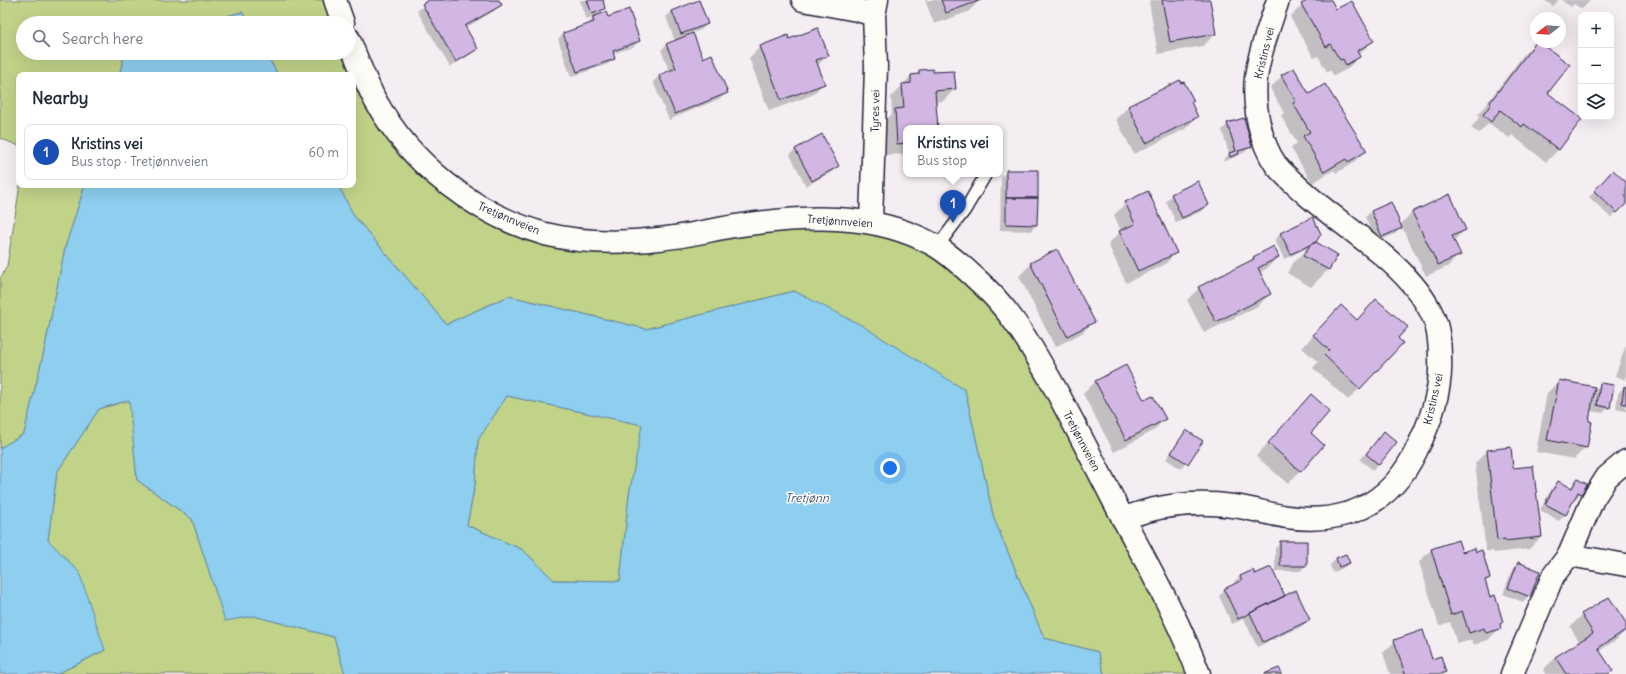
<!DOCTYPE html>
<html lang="en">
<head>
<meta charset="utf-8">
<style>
  body { margin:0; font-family:Delius,sans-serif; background:#f2f2f3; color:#1f2937 }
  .controls { position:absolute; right:12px; top:12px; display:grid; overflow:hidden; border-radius:8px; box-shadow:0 4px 16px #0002 }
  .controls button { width:36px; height:36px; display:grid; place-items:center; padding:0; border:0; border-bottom:1px solid #e0e1e3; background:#fff; color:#1f2937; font:20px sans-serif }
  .compass { position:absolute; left:1530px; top:12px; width:36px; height:36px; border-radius:50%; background:#fff; box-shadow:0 4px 16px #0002; rotate:253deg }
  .you { position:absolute; left:890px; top:468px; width:14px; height:14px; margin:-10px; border:3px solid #fff; border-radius:50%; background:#1a73e8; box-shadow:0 0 0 6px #1a73e833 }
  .badge { display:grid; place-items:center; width:26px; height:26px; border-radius:50%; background:#c8321e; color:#fff; font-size:13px; font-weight:700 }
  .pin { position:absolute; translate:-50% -33px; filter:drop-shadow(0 1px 2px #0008) }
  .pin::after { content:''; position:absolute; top:21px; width:14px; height:12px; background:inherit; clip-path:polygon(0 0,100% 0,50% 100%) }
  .popup { position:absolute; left:903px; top:125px; width:100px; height:52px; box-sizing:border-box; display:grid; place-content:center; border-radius:8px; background:#fff; filter:drop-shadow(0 1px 3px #0005); font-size:13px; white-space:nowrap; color:#747a83 }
  .popup b { font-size:15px; color:#1f2937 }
  .popup::after { content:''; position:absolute; left:50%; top:100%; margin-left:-8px; border:8px solid transparent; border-top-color:#fff }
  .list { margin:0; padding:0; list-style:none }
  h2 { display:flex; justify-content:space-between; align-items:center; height:52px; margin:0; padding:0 16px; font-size:17px }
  h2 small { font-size:13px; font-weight:400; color:#747a83 }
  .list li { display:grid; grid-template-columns:26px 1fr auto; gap:12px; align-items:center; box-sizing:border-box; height:56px; margin:0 8px 8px; padding:0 8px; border:1px solid #e0e1e3; border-radius:8px }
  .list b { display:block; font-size:15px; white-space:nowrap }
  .list p { margin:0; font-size:13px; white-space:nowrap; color:#747a83 }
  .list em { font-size:13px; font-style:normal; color:#747a83 }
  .icon { flex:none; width:22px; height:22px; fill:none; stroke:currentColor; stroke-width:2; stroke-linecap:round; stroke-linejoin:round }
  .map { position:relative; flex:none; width:1626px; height:674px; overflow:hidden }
  .search { position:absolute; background:#fff; box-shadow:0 4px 16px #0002; left:16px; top:16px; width:340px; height:44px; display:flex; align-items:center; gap:10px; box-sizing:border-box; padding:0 14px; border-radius:22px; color:#747a83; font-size:15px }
  .panel { position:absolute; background:#fff; box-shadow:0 4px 16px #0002; left:16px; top:72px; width:340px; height:116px; border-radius:8px }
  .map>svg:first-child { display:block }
</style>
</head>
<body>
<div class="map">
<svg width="1626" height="674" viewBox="0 0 1626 674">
  <rect width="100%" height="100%" fill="#f4eef3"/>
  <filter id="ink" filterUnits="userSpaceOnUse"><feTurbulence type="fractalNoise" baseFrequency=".025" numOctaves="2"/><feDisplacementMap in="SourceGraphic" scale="8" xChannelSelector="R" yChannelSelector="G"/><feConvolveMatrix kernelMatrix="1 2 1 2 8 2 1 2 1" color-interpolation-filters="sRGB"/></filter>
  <g filter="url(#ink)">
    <path fill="#c0d388" stroke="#717a62" d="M0 0H335L346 23H249L242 12 201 23H23V53H125L119 75H19V146L0 138Z
      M349 31 400 157 530 237 848 217 957 247 1048 382 1206 674H1104L1098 652 1044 638 994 519 965 390 794 291 646 329 509 296 446 324 354 216 338 185H353V75H278L266 53H349Z
      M20 185H85L65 248 45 347 24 434 0 448V279L7 266Z
      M507 396 643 425 629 495 620 581 554 580 523 550 467 525 475 484 478 439Z
      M130 400 137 480 192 519 225 620 254 616 334 637 345 674H57L105 650 48 540 57 472 99 409Z"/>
    <path fill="#8eceef" stroke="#6389a7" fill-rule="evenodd" d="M242 12 249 23H201Z
      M125 53H266L278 75H119Z
      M85 185H338L354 216 446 324 509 296 646 329 794 291 861 325 965 390 994 519 1044 638 1098 652 1104 674H345L334 637 254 616 225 621 192 519 137 480 129 400 99 409 57 472 48 540 79 572 105 650 57 674H0V448L24 434 45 347 65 248ZM507 396 642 425 629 495 620 581 554 580 523 550 467 525 475 484 478 440Z"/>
    <path fill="#0003" d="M431 0H497L500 5 494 11 465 28 477 48 471 54 450 67 417 11Z
      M580 0H606L602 2 604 9 596 17 607 18 639 41 633 47 612 54 614 59 608 64 571 77 558 39 564 33 587 25 595 16 586 19Z
      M925 0H980L968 12 934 24Z
      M1151 0H1209L1215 34 1203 46 1158 54 1149 2Z
      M1311 0H1330L1336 11 1373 41 1358 55 1359 57 1347 69 1334 76 1330 70 1327 72 1318 56 1314 58 1290 17 1302 5Z
      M1544 0H1559L1553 6Z
      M1561 0H1591L1582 9 1574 4 1571 7Z
      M672 11 707 24 701 30 692 33 702 59 727 92 721 98 669 120 653 82 659 76 670 72 661 50 667 44 675 41 666 17Z
      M788 40 828 55 817 66 824 83 812 95 769 111 749 58 761 46Z
      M1537 42H1538L1546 94 1581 120 1558 150 1546 162 1512 135 1509 138 1489 123 1479 133 1471 128 1480 116 1478 115 1525 53Z
      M920 71 932 73 955 89 943 101 935 102 937 128H906V154L886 155 884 122 892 114 891 97 911 76H915Z
      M1282 76 1365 151 1353 163 1336 173 1334 170 1312 183 1291 148 1297 143 1281 116 1284 113 1270 88Z
      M1179 81 1193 101 1190 103 1197 117 1185 129 1134 154 1116 119 1128 107Z
      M1228 124 1251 146 1245 152 1224 162 1223 160 1229 154 1222 130Z
      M795 149 837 166 832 172 806 186 790 155Z
      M1007 171 1036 225 1031 231 1000 230 1001 177Z
      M1608 177 1626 183V202L1611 218 1589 197Z
      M1172 195 1208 205 1202 211 1176 223 1166 201Z
      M1126 203 1176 253 1164 265 1126 283 1108 244 1121 231 1114 215Z
      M1371 212 1400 225 1412 212 1465 230 1453 241 1459 255 1447 267 1426 276 1402 227 1395 234 1376 242 1365 217Z
      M1312 219 1314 242 1336 255 1328 270 1311 287 1287 273 1293 263 1308 248 1284 259 1275 240 1280 234Z
      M1274 248 1278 257 1266 269 1259 273 1270 294 1258 306 1204 333 1187 300 1199 288 1248 263 1253 258Z
      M1031 264 1094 321 1082 333 1055 347 1019 276Z
      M1376 301 1397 338 1360 388 1348 400 1313 368 1318 362 1302 348 1329 318 1356 321Z
      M1626 345V380L1615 376Z
      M1125 366 1144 402 1165 419 1153 431 1114 452 1083 394 1095 382Z
      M1559 381 1593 392 1601 384 1609 407 1603 413 1590 411 1586 447 1574 459 1536 452 1547 393Z
      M1624 387 1626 388V411L1616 409 1618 393Z
      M1311 396 1309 433 1323 445 1288 484 1256 456Z
      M1186 431 1201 441 1181 469 1166 459Z
      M1378 439 1379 464 1373 470 1360 460Z
      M1487 451 1512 469 1541 537 1529 549 1494 553 1493 551H1486L1475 463Z
      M1577 480 1581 493 1575 499 1574 498 1565 515 1559 521 1540 510 1552 488 1558 482 1570 488Z
      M1281 542 1306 565 1300 571H1275V548Z
      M1457 542 1461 553 1489 578 1484 583 1489 598 1502 622 1499 625 1500 628 1488 640 1474 645 1472 640 1457 644 1450 622 1439 626 1419 562 1431 550Z
      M1346 555 1349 563 1343 568 1333 573 1330 565 1336 559Z
      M1518 564 1529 596 1523 602 1503 594 1512 570Z
      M1252 571 1255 576 1284 597 1309 620 1303 626 1257 647 1244 619 1232 624 1219 596 1225 590 1235 584 1234 582 1240 576Z
      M1582 615 1626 625V630L1616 640 1599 651 1612 670 1608 674H1546L1543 670 1555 658 1580 643 1570 627Z
      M1395 641 1432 660 1445 672 1443 674H1390L1383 653Z"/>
    <path fill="#d2b6e4" stroke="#22223b" d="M429 0H499L502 5 465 26 478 49 456 62 422 4Z
      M587 0H603L605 9 592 14Z
      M699 0 708 24 681 34 672 11Z
      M941 0H981L946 13Z
      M1162 0H1210L1216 34 1170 42Z
      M1309 0H1331L1336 9 1352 1 1374 41 1357 51 1360 57 1346 65 1343 59 1340 60 1330 44 1326 47 1301 4Z
      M629 9 640 41 613 51 615 59 577 72 563 33 594 22 592 17 606 12 608 17Z
      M818 28 829 56 816 60 825 84 781 100 760 46 788 35 789 39Z
      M693 33 703 58 712 54 728 93 675 114 659 75 676 68 666 44Z
      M1536 42H1540L1570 65 1548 93 1582 119 1559 150 1524 124 1522 127 1500 110 1491 122 1483 115 1491 104 1490 102Z
      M1294 68 1309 94 1325 84 1367 151 1348 162 1346 159 1324 172 1303 136 1310 132 1293 103 1296 101 1281 75Z
      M933 69V72L954 71 956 89 935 91 938 128H906V143L897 144 895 109 904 108 902 84 911 83V75L919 74V70Z
      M1180 80 1181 83 1184 82 1194 101 1191 102 1198 117 1146 143 1128 106Z
      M1244 118 1252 147 1238 151 1239 154 1230 157 1229 153 1236 151 1227 123Z
      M822 134 839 166 812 181 795 149Z
      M1006 170H1038V198H1006Z
      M1613 170 1626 182V204L1617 213 1594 191Z
      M1198 181 1209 205 1182 218 1171 194Z
      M1148 191 1177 253 1138 271 1119 231 1135 224 1125 202Z
      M1450 194 1466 230 1452 236 1461 255 1438 265 1412 212Z
      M1006 198H1038L1037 225 1006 224Z
      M1391 202 1402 228 1382 237 1371 211Z
      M1313 217 1321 234 1316 242 1291 254 1280 233Z
      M1316 242 1338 255 1329 270 1303 256 1310 245Z
      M1274 246 1279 257 1258 268 1271 294 1216 322 1198 287 1254 259 1253 257Z
      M1057 249 1095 322 1067 336 1030 263Z
      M1376 299 1408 327 1398 338 1403 343 1360 389 1324 355 1329 350 1313 335 1341 305 1357 320Z
      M1126 365 1144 400 1153 396 1166 419 1126 440 1095 381Z
      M1559 380 1595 387 1589 421 1592 422 1587 448 1547 440Z
      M1600 383 1614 385 1610 408 1597 405Z
      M1624 386 1626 387V404L1622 403Z
      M1311 394 1330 411 1311 433 1324 445 1301 472 1268 443Z
      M1186 430 1203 441 1188 464 1171 453Z
      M1384 431 1397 442 1379 465 1366 454Z
      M1511 447 1513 468 1533 466 1542 537 1505 541V539L1497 540 1487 450Z
      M1577 479 1587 484 1582 494 1578 492 1566 515 1545 504 1558 481 1572 488Z
      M1458 540 1462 552 1475 548 1476 552 1482 550 1490 578 1485 580 1490 597 1495 595 1503 622 1500 624 1501 629 1486 633 1484 628 1469 633 1462 611 1451 615 1431 549Z
      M1280 541H1307V566H1280Z
      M1346 554 1350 563 1339 567 1336 558Z
      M1518 562 1540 571 1530 597 1508 588Z
      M1271 567 1285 596 1238 619 1224 589 1242 580 1240 576 1253 570 1255 574Z
      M1296 590 1310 620 1263 642 1250 613Z
      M1609 597 1626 623V630L1598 648 1613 671 1608 674H1566L1555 657 1593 633 1581 614Z
      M1423 630 1432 659 1441 656 1446 672 1441 674H1405L1394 640Z
      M1279 668 1282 674H1264Z"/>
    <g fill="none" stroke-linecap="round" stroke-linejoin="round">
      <defs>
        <path id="lane" d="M937 247 965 210 986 174"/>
        <path id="street" d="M803 0 857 10 874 15
          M871 222 876 67 874 15 877 0
          M1123 519C1158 505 1196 501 1233 506 1251 508 1269 514 1287 517 1344 525 1389 505 1415 453 1430 424 1442 391 1440 358 1440 347 1439 335 1436 324 1418 270 1348 231 1307 195 1297 186 1285 176 1276 165 1260 142 1253 106 1256 78 1259 52 1270 25 1278 0
          M1569 555 1626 565
          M1512 674 1553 576 1569 555 1593 499 1607 477 1626 461"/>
        <path id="secondary" d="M335 0 343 23
          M349 39C357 60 365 80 375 100 411 164 473 214 545 234 581 243 622 243 658 239 684 237 710 230 735 226 802 216 873 211 934 245 948 253 960 264 972 275 1012 310 1030 344 1056 390 1077 429 1097 468 1117 507 1146 562 1177 616 1199 674"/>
      </defs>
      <use href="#lane" stroke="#22223b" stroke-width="14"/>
      <use href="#street" stroke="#22223b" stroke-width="25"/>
      <use href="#secondary" stroke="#22223b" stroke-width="25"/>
      <use href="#lane" stroke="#fdfcf7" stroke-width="11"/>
      <use href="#street" stroke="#fdfcf7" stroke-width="22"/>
      <use href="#secondary" stroke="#fdfcf7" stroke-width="22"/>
    </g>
  </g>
  <g text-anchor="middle" stroke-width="3" stroke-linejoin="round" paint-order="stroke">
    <g font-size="11" fill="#22223b" stroke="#fdfcf7">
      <text transform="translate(1264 53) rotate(-76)" y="4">Kristins vei</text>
      <text transform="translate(875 111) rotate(-89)" y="4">Tyres vei</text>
      <text transform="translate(509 218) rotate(23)" y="4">Tretjønnveien</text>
      <text transform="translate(840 221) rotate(4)" y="4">Tretjønnveien</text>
      <text transform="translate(1433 399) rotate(-77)" y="4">Kristins vei</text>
      <text transform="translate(1082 441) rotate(62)" y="4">Tretjønnveien</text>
    </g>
    <g font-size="12" font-style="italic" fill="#425671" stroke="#fdfcf7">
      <text x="807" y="502">Tretjønn</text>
    </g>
  </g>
</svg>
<div class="controls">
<button>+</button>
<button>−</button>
<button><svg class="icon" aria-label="layers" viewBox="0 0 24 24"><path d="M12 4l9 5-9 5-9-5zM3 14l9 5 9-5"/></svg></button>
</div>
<svg class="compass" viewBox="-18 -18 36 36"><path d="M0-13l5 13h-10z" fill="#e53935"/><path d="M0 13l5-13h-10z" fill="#747a83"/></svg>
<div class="you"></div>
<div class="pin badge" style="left:953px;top:223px;background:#1a4fb4">1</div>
<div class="popup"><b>Kristins vei</b>Bus stop</div>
<div class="search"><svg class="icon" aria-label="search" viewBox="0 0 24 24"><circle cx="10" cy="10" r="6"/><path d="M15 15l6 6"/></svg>Search here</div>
<section class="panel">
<h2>Nearby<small></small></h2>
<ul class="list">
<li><span class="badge" style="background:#1a4fb4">1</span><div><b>Kristins vei</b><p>Bus stop · Tretjønnveien</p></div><em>60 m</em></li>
</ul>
</section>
</div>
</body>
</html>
